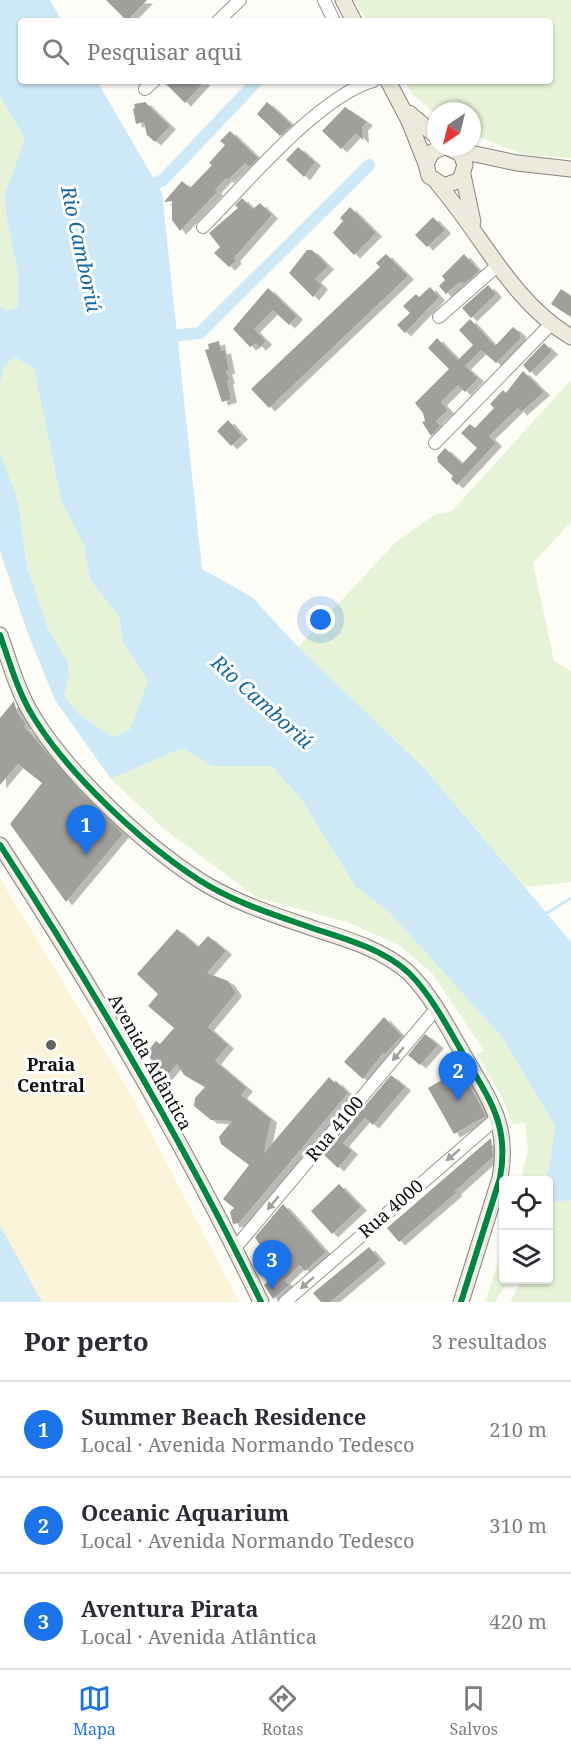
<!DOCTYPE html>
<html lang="pt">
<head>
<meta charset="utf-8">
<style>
  body { margin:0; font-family:"Noto Serif",serif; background:#f7f7f7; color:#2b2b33 }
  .controls { position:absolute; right:18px; bottom:18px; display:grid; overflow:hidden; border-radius:6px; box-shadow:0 2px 4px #0004 }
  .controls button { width:54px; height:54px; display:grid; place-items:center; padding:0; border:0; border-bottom:2px solid #e1e1e2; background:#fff; color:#2b2b33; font:30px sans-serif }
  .compass { position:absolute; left:427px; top:102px; width:54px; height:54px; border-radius:50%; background:#fff; box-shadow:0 2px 4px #0004; rotate:215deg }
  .you { position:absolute; left:321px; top:620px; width:21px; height:21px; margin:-15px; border:4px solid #fff; border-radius:50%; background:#1a73e8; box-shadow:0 0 0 9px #1a73e833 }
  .badge { display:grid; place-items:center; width:39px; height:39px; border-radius:50%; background:#1a73e8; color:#fff; font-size:20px; font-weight:700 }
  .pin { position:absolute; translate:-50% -50px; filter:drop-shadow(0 2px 3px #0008) }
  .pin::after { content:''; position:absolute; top:32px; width:21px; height:18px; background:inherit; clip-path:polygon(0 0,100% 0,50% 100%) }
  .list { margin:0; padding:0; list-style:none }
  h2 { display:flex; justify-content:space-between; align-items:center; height:78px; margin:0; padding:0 24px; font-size:26px }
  h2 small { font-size:20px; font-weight:400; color:#7c7c81 }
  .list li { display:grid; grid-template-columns:39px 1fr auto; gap:18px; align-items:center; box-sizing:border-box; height:96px; padding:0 24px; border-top:2px solid #e1e1e2 }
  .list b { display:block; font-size:22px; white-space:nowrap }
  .list p { margin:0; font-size:20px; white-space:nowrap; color:#7c7c81 }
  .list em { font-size:20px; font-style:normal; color:#7c7c81 }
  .icon { flex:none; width:33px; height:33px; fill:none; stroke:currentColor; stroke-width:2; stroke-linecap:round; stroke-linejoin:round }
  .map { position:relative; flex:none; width:571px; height:1302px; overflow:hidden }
  .search { position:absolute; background:#fff; box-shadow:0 2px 4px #0004; left:18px; right:18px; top:18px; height:66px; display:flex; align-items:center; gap:15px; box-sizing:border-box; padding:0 21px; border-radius:6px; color:#7c7c81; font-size:22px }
  .sheet { height:366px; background:#fff }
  nav { display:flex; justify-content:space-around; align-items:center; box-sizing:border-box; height:84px; border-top:2px solid #e1e1e2; background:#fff; font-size:16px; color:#7c7c81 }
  nav a { display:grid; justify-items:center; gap:3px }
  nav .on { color:#1a73e8 }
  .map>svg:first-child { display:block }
</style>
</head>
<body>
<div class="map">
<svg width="571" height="1302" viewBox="0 0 571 1302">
  <defs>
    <filter id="shadow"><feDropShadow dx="6" dy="3.5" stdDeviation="0" flood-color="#0004"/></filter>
  </defs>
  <rect width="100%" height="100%" fill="#fdfcf7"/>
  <path fill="#e7f3d7" d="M354 0H571V158L524 155 472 134V111H436V114L413 95 404 81H550V21H367Z
    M0 96 25 139 17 166 7 220 18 273V307L7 311 0 306Z
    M15 357 34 369 61 500 84 545 90 580 119 616 123 642 148 681 130 730 113 737 80 715 64 696 69 679 68 663 48 629 27 567 19 504 0 452V385L5 365Z
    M571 380V522L533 563 554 661 571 671V882L525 887 425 769 298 647 396 542 436 514 452 511Z
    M182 748 212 766 272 765 302 800 355 886 389 912 503 1038 555 1126 550 1165 544 1180H521L528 1150 525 1123 512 1124 504 1101 477 1054 484 1051 432 973 400 946 350 923 256 897 164 829 111 779Z
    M571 1200V1302H510L522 1280H548L549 1210 554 1202Z
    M503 1247 504 1280H509L495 1302H485Z"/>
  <path fill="#fcf4d9" d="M0 879 129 1091 239 1302H42L0 1225Z"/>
  <path fill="#cde8f7" d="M0 0H50L62 21H21V81H97L162 193 202 569 252 597 298 647 425 769 571 942V1200L554 1202 549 1210 548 1180H544L550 1165 555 1126 503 1038 389 912 355 886 302 800 272 766H212L182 748 111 779 55 700 28 634 0 551V452L19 504 27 567 48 629 68 663 69 679 64 696 80 715 113 737 130 730 148 681 123 642 119 616 90 580 84 545 61 500 34 369 15 357 5 365 0 385V306L7 311 18 307V273L7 220 5 193 25 139 0 96Z
    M0 1225 42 1302H0Z"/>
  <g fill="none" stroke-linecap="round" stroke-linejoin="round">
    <path stroke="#cde8f7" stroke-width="3" d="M544 915 571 898"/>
    <path stroke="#cde8f7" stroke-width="12" d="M141 190 163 180 257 81
      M161 337 200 333 369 165"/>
  </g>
  <path fill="#a19f9c" filter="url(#shadow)" d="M106 0H147L127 21Z
    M163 81H205L185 103Z
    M145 102 170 126 155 142 147 135 144 122 136 124 133 109 135 108 134 104Z
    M267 102 292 125 280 136 257 114Z
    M345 107 367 122 362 127 363 140 356 133 341 149 322 131Z
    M230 131 258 158 249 167 245 163 228 180 226 178 215 190 217 192 180 231 172 220V201L164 202 182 181 190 188 212 165 209 163 225 145 220 141Z
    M298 147 315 162 304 177 286 160Z
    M242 198 253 209 260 203 272 215 234 258 236 260 229 267 214 253 220 247 209 233 238 208 235 205Z
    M350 207 376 233 354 255 333 233 343 221 340 218Z
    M433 217 445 230 427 247 415 235Z
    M307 250H312L328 266 315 279 322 286 313 297 289 273Z
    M386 254 408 276 269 408 251 389 380 267 376 263Z
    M464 254 479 271 464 284 462 282 456 285 446 294 439 286 445 280 442 276Z
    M488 285 496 294 471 318 462 308Z
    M430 287 439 297 405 333 397 325 410 313 403 306 416 294 419 297Z
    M268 288 297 316 289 325 273 310 254 329 266 341 260 347 256 343 250 347 233 329Z
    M561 289 571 296V317L551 304Z
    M470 319 495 346 513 327 520 333V339L496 363 481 350 465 366 478 378 465 392 458 385 441 402 448 410 436 421 440 426 431 436 422 422 425 421 423 413 415 403 449 369 428 348 437 338 458 360 473 345 459 330Z
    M219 341 221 351 225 350 229 370 226 371 229 380 227 381 231 399 222 402 205 350 209 349 208 344Z
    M544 343 552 351 530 373 523 365Z
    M523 371 544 392 521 412 518 408 489 436 496 443 457 485 451 479 453 476 438 462 437 457 445 448 462 464 477 448 461 433 470 424 475 428 494 408 490 404 503 390 506 393Z
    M228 420 242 436 231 446 217 431Z
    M14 701 17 712 26 724 24 726 80 791 123 834 66 902 10 824 42 783 18 764 0 785V718Z
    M177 929 198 947 208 936 226 951 207 973 228 981 236 993 208 1027 228 1045 215 1061 247 1088 241 1095 271 1119 264 1153 329 1077 335 1083 336 1081 348 1093 239 1223 233 1224 230 1212 234 1208 223 1199 249 1165 221 1144 219 1137 232 1121 211 1120 194 1106 195 1098 205 1087 184 1075 177 1064 163 1080 147 1052 156 1041 160 1044 174 1028 148 1006 158 994 137 974Z
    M384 1017 402 1036 385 1054 383 1053 363 1079 344 1062Z
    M425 1034 438 1045 420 1065 408 1055Z
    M458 1064 486 1116 454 1134 428 1088 452 1074 449 1069Z
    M391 1075 405 1087 373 1125 365 1118 343 1143 352 1151 338 1168 324 1155Z
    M491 1138 493 1157 455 1191 456 1193 399 1242 387 1228Z
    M339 1184 361 1207 332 1234 311 1211Z
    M283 1204 326 1252 305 1271 300 1265 284 1280 289 1285 273 1299 264 1285 273 1277 258 1260 274 1243 259 1244 255 1237Z
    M369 1247 380 1260 330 1302H321L313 1293Z"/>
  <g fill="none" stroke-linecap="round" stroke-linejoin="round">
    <defs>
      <path id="minor" d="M324 0 334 21
        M218 21 240 0
        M145 89 154 81
        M203 227C244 186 319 96 373 81
        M439 317 497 266
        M435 443 551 324
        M235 1248 436 1009
        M285 1302 498 1117"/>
      <path id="major" d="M343 0 354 21
        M388 81 409 121 426 164
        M409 113 436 136
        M444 147 432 152 426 164 429 176 444 186 460 180 465 165 461 154 446 147
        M456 150 517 163 571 169
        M463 175 473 222
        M438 184C483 236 511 301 571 337
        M0 635C10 663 18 693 34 718 69 775 143 844 199 880 235 903 275 915 315 929 347 939 384 950 409 973 434 998 451 1034 469 1064 493 1105 509 1129 500 1178L461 1302
        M0 845C96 993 184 1143 261 1302"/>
    </defs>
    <use href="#minor" stroke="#979795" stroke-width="14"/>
    <use href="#major" stroke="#858482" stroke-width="17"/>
    <use href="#minor" stroke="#fffffe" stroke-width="12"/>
    <use href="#major" stroke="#ede9dc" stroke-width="15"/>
    <defs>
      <path id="cycleway" d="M0 635C10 663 18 693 34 718 69 775 143 844 199 880 235 903 275 915 315 929 347 939 384 950 409 973 434 998 451 1034 469 1064 493 1105 509 1129 500 1178L461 1302
        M0 845C96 993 184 1143 261 1302"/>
    </defs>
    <use href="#cycleway" stroke="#fff" stroke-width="10"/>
    <use href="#cycleway" stroke="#00873e" stroke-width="6"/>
  </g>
  <defs><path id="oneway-solid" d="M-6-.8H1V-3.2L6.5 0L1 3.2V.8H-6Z" transform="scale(1.5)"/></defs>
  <g fill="#a0a09f">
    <use href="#oneway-solid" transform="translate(398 1054) rotate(130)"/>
    <use href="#oneway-solid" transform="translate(453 1155) rotate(140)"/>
    <use href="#oneway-solid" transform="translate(273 1203) rotate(130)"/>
    <use href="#oneway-solid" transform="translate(307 1283) rotate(139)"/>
  </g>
  <circle fill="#646362" stroke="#fff" stroke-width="2" cx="51" cy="1045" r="6"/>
  <g text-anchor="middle" stroke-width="6" stroke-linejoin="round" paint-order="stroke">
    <g font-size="18" fill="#111" stroke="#fff">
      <text transform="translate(150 1062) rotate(61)" y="6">Avenida Atlântica</text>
      <text transform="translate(335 1129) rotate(-50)" y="6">Rua 4100</text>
      <text transform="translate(391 1209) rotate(-41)" y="6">Rua 4000</text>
    </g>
    <g font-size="18" font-weight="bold" fill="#111" stroke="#fff">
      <text x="51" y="1071">Praia<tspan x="51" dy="21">Central</tspan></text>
    </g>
    <g font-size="20" font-style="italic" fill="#1768a6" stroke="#fff">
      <text transform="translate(81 249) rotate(78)" y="7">Rio Camboriú</text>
      <text transform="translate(262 702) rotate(42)" y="7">Rio Camboriú</text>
    </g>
  </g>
</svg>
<div class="controls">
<button><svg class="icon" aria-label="locate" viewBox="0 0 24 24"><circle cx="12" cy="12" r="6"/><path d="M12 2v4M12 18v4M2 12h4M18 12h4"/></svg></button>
<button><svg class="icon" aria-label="layers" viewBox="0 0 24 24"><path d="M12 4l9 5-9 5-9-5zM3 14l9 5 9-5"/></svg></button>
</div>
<svg class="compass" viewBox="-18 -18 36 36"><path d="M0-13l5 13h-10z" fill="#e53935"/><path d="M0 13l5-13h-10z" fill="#7c7c81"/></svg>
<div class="you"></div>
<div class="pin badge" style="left:86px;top:855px">1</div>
<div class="pin badge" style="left:458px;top:1101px">2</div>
<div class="pin badge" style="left:272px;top:1290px">3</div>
<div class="search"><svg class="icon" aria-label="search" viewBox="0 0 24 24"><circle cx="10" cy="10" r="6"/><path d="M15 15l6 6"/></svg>Pesquisar aqui</div>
</div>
<section class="sheet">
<h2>Por perto<small>3 resultados</small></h2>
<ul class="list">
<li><span class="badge">1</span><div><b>Summer Beach Residence</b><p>Local · Avenida Normando Tedesco</p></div><em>210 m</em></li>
<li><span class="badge">2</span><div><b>Oceanic Aquarium</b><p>Local · Avenida Normando Tedesco</p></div><em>310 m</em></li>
<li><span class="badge">3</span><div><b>Aventura Pirata</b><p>Local · Avenida Atlântica</p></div><em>420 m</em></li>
</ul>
</section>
<nav>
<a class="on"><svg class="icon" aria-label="map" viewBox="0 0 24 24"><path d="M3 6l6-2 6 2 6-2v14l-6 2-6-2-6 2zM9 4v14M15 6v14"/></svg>Mapa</a>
<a><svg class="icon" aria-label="directions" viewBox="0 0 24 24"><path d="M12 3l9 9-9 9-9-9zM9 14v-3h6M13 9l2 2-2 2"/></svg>Rotas</a>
<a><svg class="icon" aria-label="saved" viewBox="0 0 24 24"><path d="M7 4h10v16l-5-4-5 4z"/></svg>Salvos</a>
</nav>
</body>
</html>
